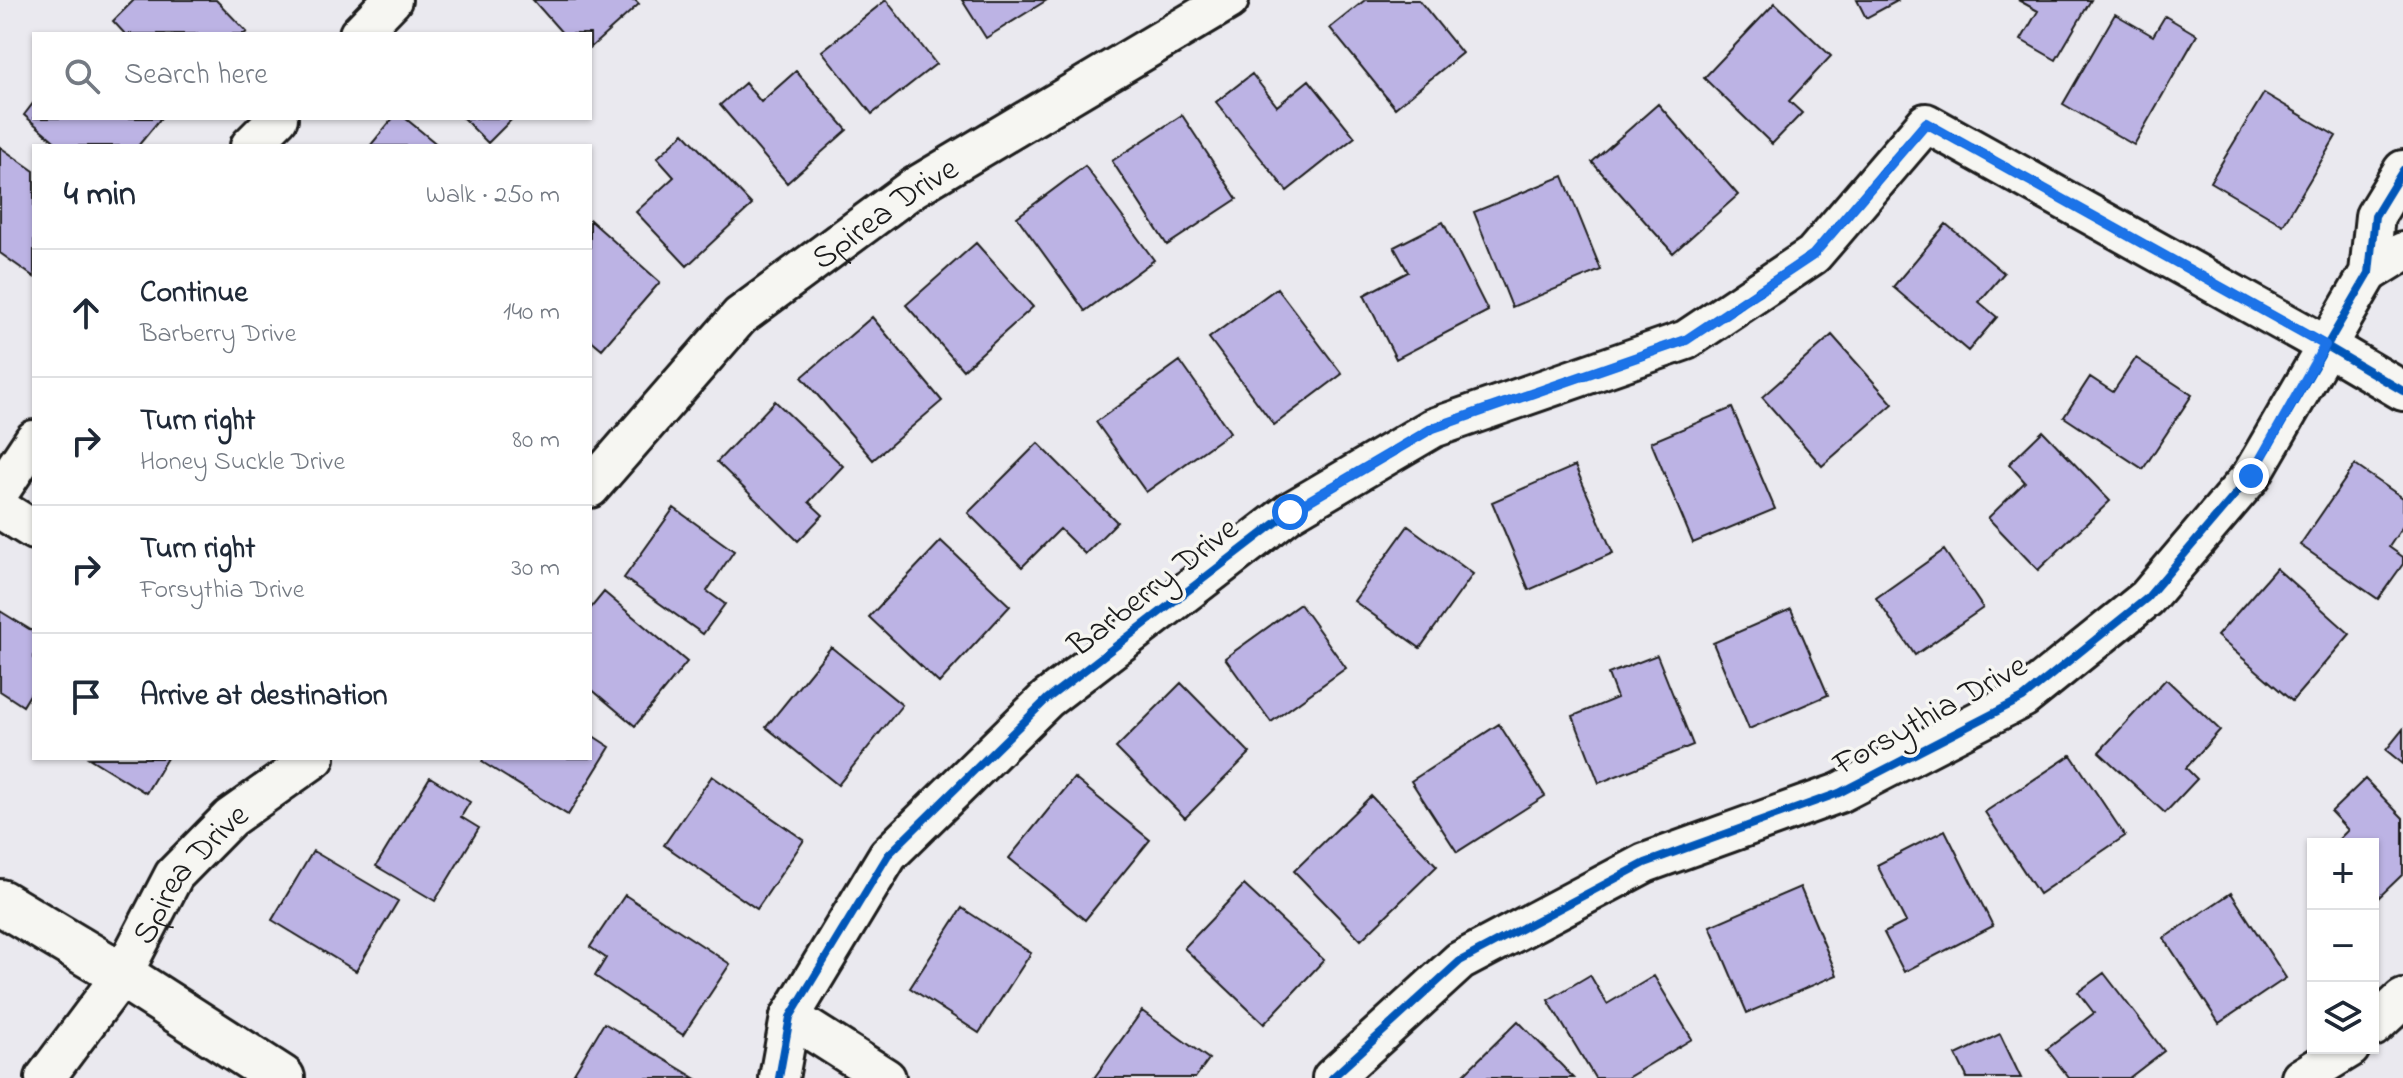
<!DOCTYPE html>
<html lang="en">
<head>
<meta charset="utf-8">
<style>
  body { margin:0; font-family:"Indie Flower",sans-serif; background:#f6f6f7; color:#1f2937 }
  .controls { position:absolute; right:24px; bottom:24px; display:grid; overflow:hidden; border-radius:0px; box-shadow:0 2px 6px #0004 }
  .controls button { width:72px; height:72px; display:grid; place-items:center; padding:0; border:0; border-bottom:2px solid #e0e1e3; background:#fff; color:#1f2937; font:40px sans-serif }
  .stop { position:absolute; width:24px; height:24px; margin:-18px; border:6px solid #1a73e8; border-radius:50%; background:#fff }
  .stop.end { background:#1a73e8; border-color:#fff; box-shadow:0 2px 8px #0008 }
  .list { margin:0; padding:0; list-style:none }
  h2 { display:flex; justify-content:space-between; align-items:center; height:104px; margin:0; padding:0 32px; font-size:34px }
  h2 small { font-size:26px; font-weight:400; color:#747a83 }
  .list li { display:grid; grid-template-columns:52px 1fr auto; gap:24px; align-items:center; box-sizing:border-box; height:128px; padding:0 32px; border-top:2px solid #e0e1e3 }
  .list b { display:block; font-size:30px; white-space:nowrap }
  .list p { margin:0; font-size:26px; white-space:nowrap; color:#747a83 }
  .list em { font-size:26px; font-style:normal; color:#747a83 }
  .icon { flex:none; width:44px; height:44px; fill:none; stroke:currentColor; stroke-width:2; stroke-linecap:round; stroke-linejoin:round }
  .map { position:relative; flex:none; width:2403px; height:1078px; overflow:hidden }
  .search { position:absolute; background:#fff; box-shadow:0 2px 6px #0004; left:32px; top:32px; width:560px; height:88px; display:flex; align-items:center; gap:20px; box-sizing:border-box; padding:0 28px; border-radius:0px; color:#747a83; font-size:30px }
  .panel { position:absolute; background:#fff; box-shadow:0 2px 6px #0004; left:32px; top:144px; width:560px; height:616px; border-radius:0px }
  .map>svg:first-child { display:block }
</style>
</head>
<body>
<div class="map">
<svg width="2403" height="1078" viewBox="0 0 2403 1078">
  <rect width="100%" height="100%" fill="#eae9ef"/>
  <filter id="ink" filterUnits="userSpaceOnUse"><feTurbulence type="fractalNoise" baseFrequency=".0125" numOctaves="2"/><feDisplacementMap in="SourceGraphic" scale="16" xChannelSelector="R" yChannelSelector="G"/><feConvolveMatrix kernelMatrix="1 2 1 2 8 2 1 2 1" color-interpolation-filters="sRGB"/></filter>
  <g filter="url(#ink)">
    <path fill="#bcb3e4" stroke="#1c1c1c" stroke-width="2" d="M134 0H216L247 32 244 34H125L113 21Z
      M533 0H635L639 4 590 48V34H563Z
      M886 0 936 64 872 114 822 51Z
      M962 0H1047L986 38Z
      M1365 0H1419L1462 53 1395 108 1330 28Z
      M1857 0H1899L1866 18Z
      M2018 0H2091L2056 60 2021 40 2038 11Z
      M1775 3 1831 56 1789 101 1802 113 1772 144 1704 78Z
      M2115 14 2153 36 2165 16 2197 35 2134 145 2063 104Z
      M796 71 847 130 787 183 720 105 745 83 761 102Z
      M1252 74 1277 106 1309 80 1355 137 1287 191 1216 102Z
      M2264 93 2336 136 2283 225 2210 182Z
      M34 102V118H161L138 146H60L24 115Z
      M1658 104 1738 195 1673 253 1592 162Z
      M1182 115 1237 199 1167 245 1112 161Z
      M393 118H405L439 146H370Z
      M463 118H513L488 143Z
      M684 133 752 205 687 266 636 212 674 177 657 158Z
      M0 147 34 171V277L0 253Z
      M1085 166 1154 260 1085 311 1017 217Z
      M1563 176 1601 270 1512 307 1474 212Z
      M590 220 660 282 602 349 590 339Z
      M1443 222 1488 311 1396 359 1364 295 1408 272 1394 247Z
      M1946 224 2004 273 1979 302 1997 317 1968 351 1893 287Z
      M976 243 1033 307 963 370 906 305Z
      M1277 288 1342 374 1274 425 1209 338Z
      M872 317 942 401 873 460 802 377Z
      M1832 335 1893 404 1822 466 1762 397Z
      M2136 358 2192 395 2143 469 2064 417 2090 377 2113 392Z
      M1180 361 1230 432 1146 492 1096 422Z
      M775 401 843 466 809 502 823 515 798 541 717 462Z
      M1732 408 1775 509 1693 543 1651 442Z
      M2043 431 2110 501 2038 570 1988 518 2025 482 2009 464Z
      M1038 443 1117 522 1085 554 1060 529 1022 567 968 513Z
      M2355 465 2403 498V526L2389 547 2403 557V564L2378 599 2300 545Z
      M1575 466 1613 553 1529 590 1492 502Z
      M674 508 734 551 707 591 725 604 703 634 624 578Z
      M1408 526 1473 574 1420 648 1354 601Z
      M941 541 1010 606 939 683 869 617Z
      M1944 550 1983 608 1915 655 1876 598Z
      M2276 568 2350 634 2292 701 2217 636Z
      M604 592 687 662 635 726 590 688V609Z
      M1300 604 1346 668 1271 722 1225 658Z
      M1791 609 1828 695 1749 729 1713 643Z
      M0 611 34 632V688L23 706 0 691Z
      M831 647 902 705 838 785 766 727Z
      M1657 655 1693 745 1599 783 1573 716 1617 698 1608 674Z
      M2166 679 2220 730 2186 768 2197 779 2165 813 2099 752Z
      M1181 683 1250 753 1185 818 1116 748Z
      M1499 724 1545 796 1457 852 1411 781Z
      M2403 729V764L2386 750Z
      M590 734 610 747 568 815 482 762 484 758H590Z
      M2071 755 2125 836 2039 894 1985 812Z
      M89 758H167L146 793Z
      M712 776 804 840 757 909 664 845Z
      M430 777 470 802 461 817 479 828 435 901 376 866Z
      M1074 778 1150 840 1085 920 1009 858Z
      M2365 779 2403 818V874L2373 903V844H2334L2348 830 2331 812Z
      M1371 796 1437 866 1361 940 1294 871Z
      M1945 830 1993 926 1904 972 1884 933 1906 922 1877 865Z
      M313 851 398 901 356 971 272 920Z
      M1244 885 1324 960 1264 1024 1184 948Z
      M1800 887 1837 975 1747 1013 1710 926Z
      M2231 893 2286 978 2219 1023 2164 938Z
      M625 895 730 964 683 1035 595 976 606 958 590 947Z
      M962 908 1031 953 979 1033 910 988Z
      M2104 973 2164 1051 2129 1078H2069L2047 1049 2094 1013 2078 992Z
      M1590 975 1607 1004 1654 976 1692 1039 1627 1078H1595L1548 1000Z
      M1142 1011 1209 1059 1195 1078H1094Z
      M1518 1021 1574 1078H1460Z
      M604 1023 695 1078H571Z
      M2000 1034 2021 1078H1965L1967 1077 1956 1055Z"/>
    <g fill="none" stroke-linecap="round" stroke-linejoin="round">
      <defs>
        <g id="minor">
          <path d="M359 34 392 0"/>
          <path d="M250 146 278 118"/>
          <path d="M2369 273 2403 252"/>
          <path id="s1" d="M590 488 740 316 913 188 1229 0"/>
          <path d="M0 491 34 440"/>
          <path d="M0 509 34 530"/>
          <path d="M790 1017 886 1078"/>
          <path d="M2373 1027 2403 999"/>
          <path id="s2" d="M45 1078 122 975 174 875 230 818 315 758"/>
          <path d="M779 1078 790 1017 888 855 1047 699 1290 512 1433 428 1686 340 1813 255 1926 123 2325 345 2403 391"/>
          <path d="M1332 1078 1460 961 1645 863 1839 793 2023 698 2147 598 2251 476 2369 273 2375 216 2403 170"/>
          <path d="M2301 1078 2350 1048"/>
        </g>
        <path id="tertiary" d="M0 902 122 975 282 1078"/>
      </defs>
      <use href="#minor" stroke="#1c1c1c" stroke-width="44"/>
      <use href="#tertiary" stroke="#1c1c1c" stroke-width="50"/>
      <use href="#minor" stroke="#f6f6f2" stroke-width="38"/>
      <use href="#tertiary" stroke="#f6f6f2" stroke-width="44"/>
      <defs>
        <path id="cycleway" d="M779 1078 790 1017 888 855 1047 699 1290 512 1433 428 1686 340 1813 255 1926 123 2325 345 2403 391
          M1332 1078 1460 961 1645 863 1839 793 2023 698 2147 598 2251 476 2369 273 2375 216 2403 170"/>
      </defs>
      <use href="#cycleway" stroke="#f6f6f2" stroke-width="13"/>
      <use href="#cycleway" stroke="#0057b8" stroke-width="8"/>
    </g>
  </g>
  <g fill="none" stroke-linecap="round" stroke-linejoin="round" filter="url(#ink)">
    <path stroke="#1a73e8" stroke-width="10" d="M1290 512 1433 428 1686 340 1813 255 1926 123 2325 345 2251 476"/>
  </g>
  <g text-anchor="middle" stroke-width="7" stroke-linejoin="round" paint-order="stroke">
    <g font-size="34" fill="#1c1c1c" stroke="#f6f6f2">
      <text dy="12" stroke="none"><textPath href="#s1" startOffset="406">Spirea Drive</textPath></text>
      <text transform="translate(1152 585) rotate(-38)" y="12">Barberry Drive</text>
      <text transform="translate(1929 713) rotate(-29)" y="12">Forsythia Drive</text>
      <text dy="12" stroke="none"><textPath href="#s2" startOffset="252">Spirea Drive</textPath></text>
    </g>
  </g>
</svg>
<div class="controls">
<button>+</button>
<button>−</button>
<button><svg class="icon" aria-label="layers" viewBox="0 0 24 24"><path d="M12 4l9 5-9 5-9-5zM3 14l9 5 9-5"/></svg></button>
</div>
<div class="stop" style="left:1290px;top:512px"></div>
<div class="stop end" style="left:2251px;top:476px"></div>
<div class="search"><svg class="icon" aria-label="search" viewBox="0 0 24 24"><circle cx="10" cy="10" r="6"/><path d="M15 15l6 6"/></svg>Search here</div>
<section class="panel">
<h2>4 min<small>Walk · 250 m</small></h2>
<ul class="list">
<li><svg class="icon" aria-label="ahead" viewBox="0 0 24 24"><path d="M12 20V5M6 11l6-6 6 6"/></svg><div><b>Continue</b><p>Barberry Drive</p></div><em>140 m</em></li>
<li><svg class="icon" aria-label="right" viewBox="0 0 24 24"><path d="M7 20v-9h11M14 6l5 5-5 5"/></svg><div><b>Turn right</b><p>Honey Suckle Drive</p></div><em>80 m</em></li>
<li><svg class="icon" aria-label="right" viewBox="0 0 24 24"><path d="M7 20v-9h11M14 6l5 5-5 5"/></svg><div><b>Turn right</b><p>Forsythia Drive</p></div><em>30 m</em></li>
<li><svg class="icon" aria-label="arrive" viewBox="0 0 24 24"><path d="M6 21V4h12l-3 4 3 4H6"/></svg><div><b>Arrive at destination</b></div></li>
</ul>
</section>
</div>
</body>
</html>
